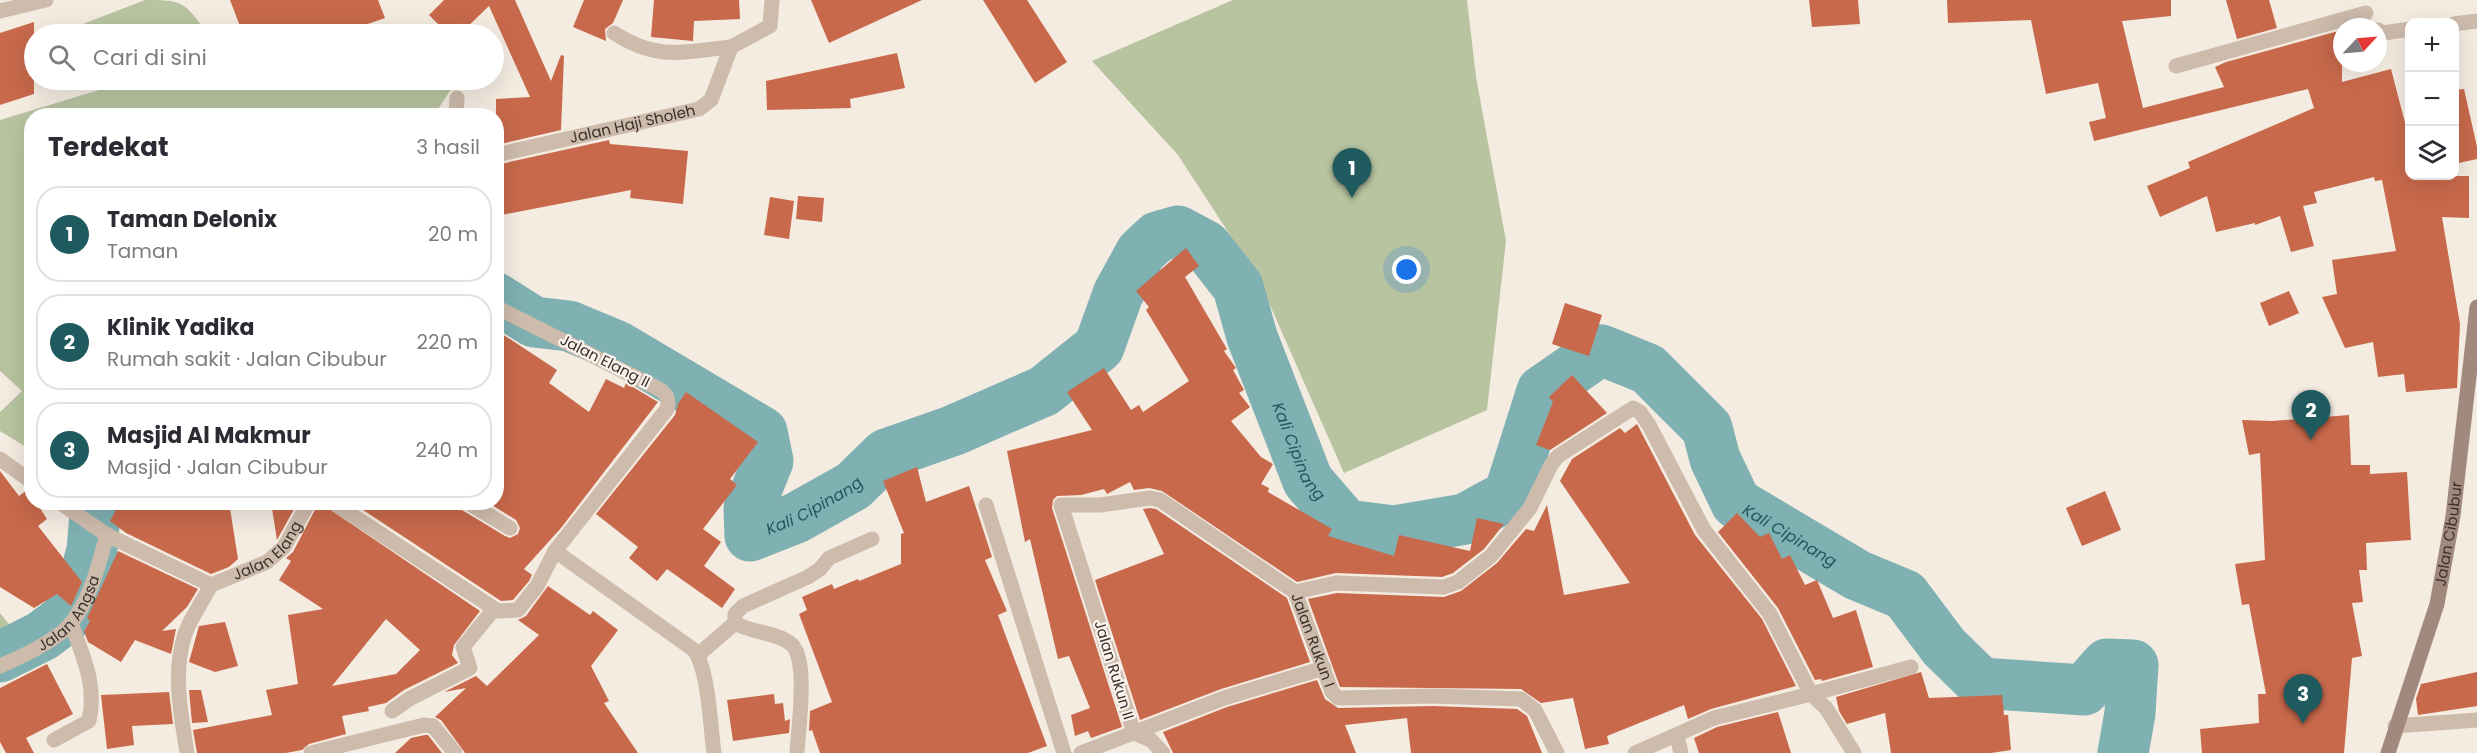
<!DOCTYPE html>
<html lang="id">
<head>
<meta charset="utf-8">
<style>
  body { margin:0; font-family:Poppins,sans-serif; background:#f7f7f7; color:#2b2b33 }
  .controls { position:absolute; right:18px; top:18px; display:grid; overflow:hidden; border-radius:12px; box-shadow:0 6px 24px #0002 }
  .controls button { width:54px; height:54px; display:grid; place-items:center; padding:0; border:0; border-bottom:2px solid #e1e1e2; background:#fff; color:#2b2b33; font:30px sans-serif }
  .compass { position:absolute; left:2333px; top:18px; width:54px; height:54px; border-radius:50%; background:#fff; box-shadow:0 6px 24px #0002; rotate:64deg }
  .you { position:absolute; left:1407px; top:270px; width:21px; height:21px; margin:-15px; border:4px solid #fff; border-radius:50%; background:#1a73e8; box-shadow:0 0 0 9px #1a73e833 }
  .badge { display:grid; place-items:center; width:39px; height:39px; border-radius:50%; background:#1f5a5e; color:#fff; font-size:20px; font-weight:700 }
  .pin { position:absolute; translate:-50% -50px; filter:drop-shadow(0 2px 3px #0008) }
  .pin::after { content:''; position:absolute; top:32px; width:21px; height:18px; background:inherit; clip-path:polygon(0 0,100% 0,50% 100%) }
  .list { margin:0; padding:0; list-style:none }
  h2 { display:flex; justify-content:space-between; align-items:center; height:78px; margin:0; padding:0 24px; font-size:26px }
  h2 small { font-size:20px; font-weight:400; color:#7c7c81 }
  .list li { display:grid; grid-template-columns:39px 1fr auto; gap:18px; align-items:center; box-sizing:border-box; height:96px; margin:0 12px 12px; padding:0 12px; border:2px solid #e1e1e2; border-radius:24px }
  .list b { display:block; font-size:22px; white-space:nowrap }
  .list p { margin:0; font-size:20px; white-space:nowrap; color:#7c7c81 }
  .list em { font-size:20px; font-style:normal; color:#7c7c81 }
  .icon { flex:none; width:33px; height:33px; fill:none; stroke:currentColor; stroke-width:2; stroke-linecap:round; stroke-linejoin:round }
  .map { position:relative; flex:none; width:2477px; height:753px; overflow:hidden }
  .search { position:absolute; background:#fff; box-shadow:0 6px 24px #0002; left:24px; top:24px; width:480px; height:66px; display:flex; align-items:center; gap:15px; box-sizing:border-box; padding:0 21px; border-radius:33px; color:#7c7c81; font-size:22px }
  .panel { position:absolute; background:#fff; box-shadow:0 6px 24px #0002; left:24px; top:108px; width:480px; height:402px; border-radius:24px }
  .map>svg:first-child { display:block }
</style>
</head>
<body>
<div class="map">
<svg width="2477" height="753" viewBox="0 0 2477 753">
  <rect width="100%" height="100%" fill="#f4ebe1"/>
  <path fill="#b8c4a0" d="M145 0C187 0 183 3 209 34H88L83 24Z
    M1233 0H1467L1476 77 1506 241 1487 410 1344 473 1258 278 1178 155 1092 61Z
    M106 80H247L249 82 254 80H463L452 88 434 115 32 116 31 450 0 431V412L22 391 0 371V120L109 87Z
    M0 613 16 633 12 638 0 643Z"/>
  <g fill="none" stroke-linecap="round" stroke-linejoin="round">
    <g stroke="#7fb0b2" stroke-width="51">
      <path id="s1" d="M496 298 534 322 569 326 617 346 762 432 768 461 749 508 750 536 796 518 853 486 886 454 952 431 1044 391 1099 347 1118 294 1141 252 1157 237 1178 231 1206 246 1238 287 1252 337 1308 481 1346 525 1395 531 1465 519 1509 495 1542 391 1601 350 1648 369 1707 428 1715 459 1736 503 1857 575 1905 595 1944 647 1981 683 2084 690 2107 664 2133 665 2130 713 2123 753"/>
      <path d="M0 657 42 636 66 618 86 573 92 550 96 502"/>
    </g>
  </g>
  <path fill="#c8694b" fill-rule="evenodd" d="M230 0H378L385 18 339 34H243Z
    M444 0H515L551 81 561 55 564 56 561 130 496 145V99L530 97 489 6 460 34H448L429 15Z
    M584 0H623L613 23 605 29 606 41 573 27Z
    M654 0H739L740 19 694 21 693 41 651 37Z
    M811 0H922L829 43Z
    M983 0H1027L1067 62 1035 83Z
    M1809 0H1858L1860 24 1812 27Z
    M1947 0H2171V16L2122 21 2143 108 2224 87 2215 67 2226 62 2342 30V82L2391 69 2409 138V176H2469V218L2442 217 2460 324 2457 388 2406 392 2404 374 2378 377 2373 342 2345 348 2322 297 2337 294 2332 260 2396 251 2382 180 2375 181 2374 177 2314 192 2317 203 2303 206 2314 246 2291 252 2280 216 2255 225V223L2216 232 2207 196 2160 217 2147 186 2190 168 2188 162 2314 108 2308 89 2094 141 2089 122 2106 118 2098 83 2046 94 2031 20 1948 23Z
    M2226 0H2269L2277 28 2237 39Z
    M34 22V94L0 105V33Z
    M897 53 905 88 850 99 851 108 767 110 766 81Z
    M2464 89 2477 147V159L2454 164V90Z
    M609 140 610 144 688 151 683 204 630 198 631 190 496 216V165Z
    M798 196 824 198 822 222 796 219Z
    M770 197 794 201 789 239 764 235Z
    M1186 248 1199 266 1185 277 1227 349 1224 351 1236 368 1233 370 1244 390 1239 393 1250 407 1231 421 1261 457 1273 464 1261 484 1269 488 1268 492 1332 529 1328 536 1394 556 1399 535 1470 551 1477 518 1504 524 1484 549 1453 573 1442 577 1336 573 1297 582 1162 491 1149 488 1134 490 1130 482 1107 494 1104 489 1081 495 1057 496 1053 500 1052 508 1122 727 1091 738 1088 731 1075 736 1071 715 1090 708 1069 656 1058 659 1030 539 1025 542 1007 451 1092 430 1067 392 1104 368 1131 410 1139 405 1143 412 1189 381 1146 310 1149 307 1136 291Z
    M2289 291 2299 313 2269 326 2260 303Z
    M1565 303 1602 315 1589 356 1552 344Z
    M496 330 557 370 549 383 589 412 606 379 624 388 626 383 658 402 561 528 524 569 532 575 529 581 513 600 501 601 351 502H457L462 510 505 536 510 538 518 534 520 528 516 520 487 502H496Z
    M1572 375 1607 413 1550 450 1536 445 1553 402 1549 397Z
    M686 392 758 442 730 479 737 485 703 529 721 542 704 566 735 589 722 608 667 569 657 581 629 558 638 547 596 514 675 415 678 404Z
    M2349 415 2351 465H2370V474L2407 472 2411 540 2366 543 2367 570H2359L2363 602 2352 603 2362 656 2352 658 2344 753H2202L2200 729 2259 723 2258 694H2266L2249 604 2242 605 2235 564 2265 560 2260 453 2249 455 2242 420 2272 421Z
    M1637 424 1695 535 1762 619 1796 686 1711 709 1688 719 1684 705 1607 736 1609 744 1585 749 1573 698 1541 703 1521 689 1340 687 1308 599 1337 593 1444 597 1461 591 1497 563 1526 529 1534 531 1547 505 1564 595 1630 583 1560 481 1572 459 1620 428 1625 433Z
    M917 467 926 502 969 486 992 557 985 560 1007 611 998 615 1047 746 1028 753H820L812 730 809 731 810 711 832 702 799 614 807 610 802 597 832 584 834 589 858 579 859 581 901 564V534L904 533 883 481Z
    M0 471 19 496 27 490 32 502H36L47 519 38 526 82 582 71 606 57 594 34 608 0 587Z
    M2105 491 2121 530 2082 546 2066 508Z
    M120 502H229L238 559 229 567 211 574 126 533 110 521Z
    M271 502H298L277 540Z
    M319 502 480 611 454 645 452 655 458 663 404 690 386 703 368 707 369 711 342 716 346 734 309 744 302 750 286 753H197L193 730 272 715 266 690 298 684 288 615 323 609 279 580 291 561 286 558 293 552ZM386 619 420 650 396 674 332 686Z
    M1150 508 1156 509 1287 598 1310 662 1221 689 1140 720 1095 580 1164 554 1143 509Z
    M1737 513 1760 537 1769 533 1782 559 1790 555 1805 585 1817 580 1833 618 1856 610 1873 667 1822 681 1821 679 1815 680 1778 608 1718 532Z
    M118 551 198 589 187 607 162 631 176 629 171 654 135 640 121 662 88 642 84 631 90 621 87 618Z
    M548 586 590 615 593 611 618 630 591 666 609 701 604 703 638 753H465L441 720 435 717 466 688 444 692 476 676 487 686 539 635 518 620 526 616Z
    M225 622 238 666 215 672 189 662 199 626Z
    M47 664 73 714 26 738 34 753H6L0 742V688Z
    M1921 672 1929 698 2002 695 2004 715H2008L2011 750 1991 753H1891L1885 713 1847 724 1839 711 1836 697Z
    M2477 672V706L2418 715 2416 699 2421 684Z
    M1317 680 1325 699 1338 708 1433 706 1517 709 1527 716 1542 753H1411L1407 718 1345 725 1356 753H1173L1163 732 1227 707Z
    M189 690H201L208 722 192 723Z
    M169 692 173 724 132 726 134 745 107 749 101 695Z
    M774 694 775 704 783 703 785 721 790 719 789 733 733 741 727 700Z
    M1778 712 1791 753H1699L1694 738 1717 727Z
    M425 735H428L442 753H395L411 738Z"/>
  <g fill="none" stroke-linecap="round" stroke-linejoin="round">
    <g stroke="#cdbbac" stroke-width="15">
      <path d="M0 11 46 0"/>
      <path d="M2454 24 2477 21"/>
      <path d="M2378 30 2383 33 2410 29"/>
      <path d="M614 33C657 61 682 52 731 47"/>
      <path d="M2176 66 2366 13"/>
      <path d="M456 116 457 98"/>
      <path id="s2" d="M496 155 699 109 711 100 731 47 770 26 772 0"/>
      <path d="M0 459 32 482"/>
      <path d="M59 502 107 535 211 585"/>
      <path d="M332 502 498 611 518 610 537 586 555 551 667 409C670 397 665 392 655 387L496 307"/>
      <path d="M467 502 510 528"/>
      <path d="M986 505 1064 753"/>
      <path d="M555 551 694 650C709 671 710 725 714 753"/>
      <path id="s3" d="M211 585 267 562 284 547 309 502"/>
      <path d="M1295 592 1336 583 1444 587 1458 582 1491 556 1530 508 1551 465 1558 456 1633 408 1640 412 1649 425 1704 530 1770 614 1811 694 1911 667"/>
      <path d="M698 655 735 623"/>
      <path id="s4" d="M0 666C21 657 58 640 72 622 91 598 99 563 107 535"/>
      <path d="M392 711 409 699 470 668 463 647 494 609"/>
      <path d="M2395 726 2477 720"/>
      <path d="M1677 736 1681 753"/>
      <path d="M54 740 89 721C97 684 83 657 71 623"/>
      <path d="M187 753C181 713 172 674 185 634 191 617 203 601 211 585"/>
      <path d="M311 753 424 725 433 726 455 753"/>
      <path d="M797 753C798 731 809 658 791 644 777 632 751 633 735 623V614L743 606 808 577 820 569 829 558 872 539"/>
      <path d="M1081 753 1224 698 1324 668"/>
      <path id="s5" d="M1163 753 1151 740 1134 733 1061 505H1100L1150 498 1160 500 1295 592 1332 692 1338 698 1433 696 1521 699 1535 710 1557 753"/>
      <path d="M1635 753 1714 718 1811 694 1826 708 1854 753"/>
    </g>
    <path stroke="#a18a7d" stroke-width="15" id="s6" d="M2388 753 2437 604 2453 516 2477 307"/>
  </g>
  <g text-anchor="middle" stroke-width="4.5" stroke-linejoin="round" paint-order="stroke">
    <g font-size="15" fill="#3b302b" stroke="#fbf5ee">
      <text dy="5" stroke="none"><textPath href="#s2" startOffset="140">Jalan Haji Sholeh</textPath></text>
      <text transform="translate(605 361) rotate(27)" y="5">Jalan Elang II</text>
      <text dy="5" stroke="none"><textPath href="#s6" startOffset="228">Jalan Cibubur</textPath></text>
      <text dy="5" stroke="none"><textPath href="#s3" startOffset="68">Jalan Elang</textPath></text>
      <text dy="5" stroke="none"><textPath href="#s4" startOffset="90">Jalan Angsa</textPath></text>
      <text dy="5" stroke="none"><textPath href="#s5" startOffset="590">Jalan Rukun I</textPath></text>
      <text transform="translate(1114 670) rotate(73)" y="5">Jalan Rukun II</text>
    </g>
    <g font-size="16" font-style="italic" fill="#1f5a5e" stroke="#fbf5ee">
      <text dy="6" stroke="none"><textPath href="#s1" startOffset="1218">Kali Cipinang</textPath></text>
      <text dy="6" stroke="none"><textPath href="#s1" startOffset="480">Kali Cipinang</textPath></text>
      <text dy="6" stroke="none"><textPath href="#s1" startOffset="1936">Kali Cipinang</textPath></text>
    </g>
  </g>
</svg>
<div class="controls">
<button>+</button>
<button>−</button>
<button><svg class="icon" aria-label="layers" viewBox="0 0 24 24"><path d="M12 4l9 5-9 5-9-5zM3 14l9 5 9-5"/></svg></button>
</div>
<svg class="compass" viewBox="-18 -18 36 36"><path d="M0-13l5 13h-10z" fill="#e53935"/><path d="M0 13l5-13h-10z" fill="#7c7c81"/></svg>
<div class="you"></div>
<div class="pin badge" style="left:1352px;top:198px">1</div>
<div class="pin badge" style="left:2311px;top:440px">2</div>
<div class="pin badge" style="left:2303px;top:724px">3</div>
<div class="search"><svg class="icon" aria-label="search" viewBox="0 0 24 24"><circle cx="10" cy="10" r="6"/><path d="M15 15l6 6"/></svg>Cari di sini</div>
<section class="panel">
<h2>Terdekat<small>3 hasil</small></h2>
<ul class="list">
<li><span class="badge">1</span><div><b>Taman Delonix</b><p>Taman</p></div><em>20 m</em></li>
<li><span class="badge">2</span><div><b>Klinik Yadika</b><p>Rumah sakit · Jalan Cibubur</p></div><em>220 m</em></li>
<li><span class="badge">3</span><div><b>Masjid Al Makmur</b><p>Masjid · Jalan Cibubur</p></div><em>240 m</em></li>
</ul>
</section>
</div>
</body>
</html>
